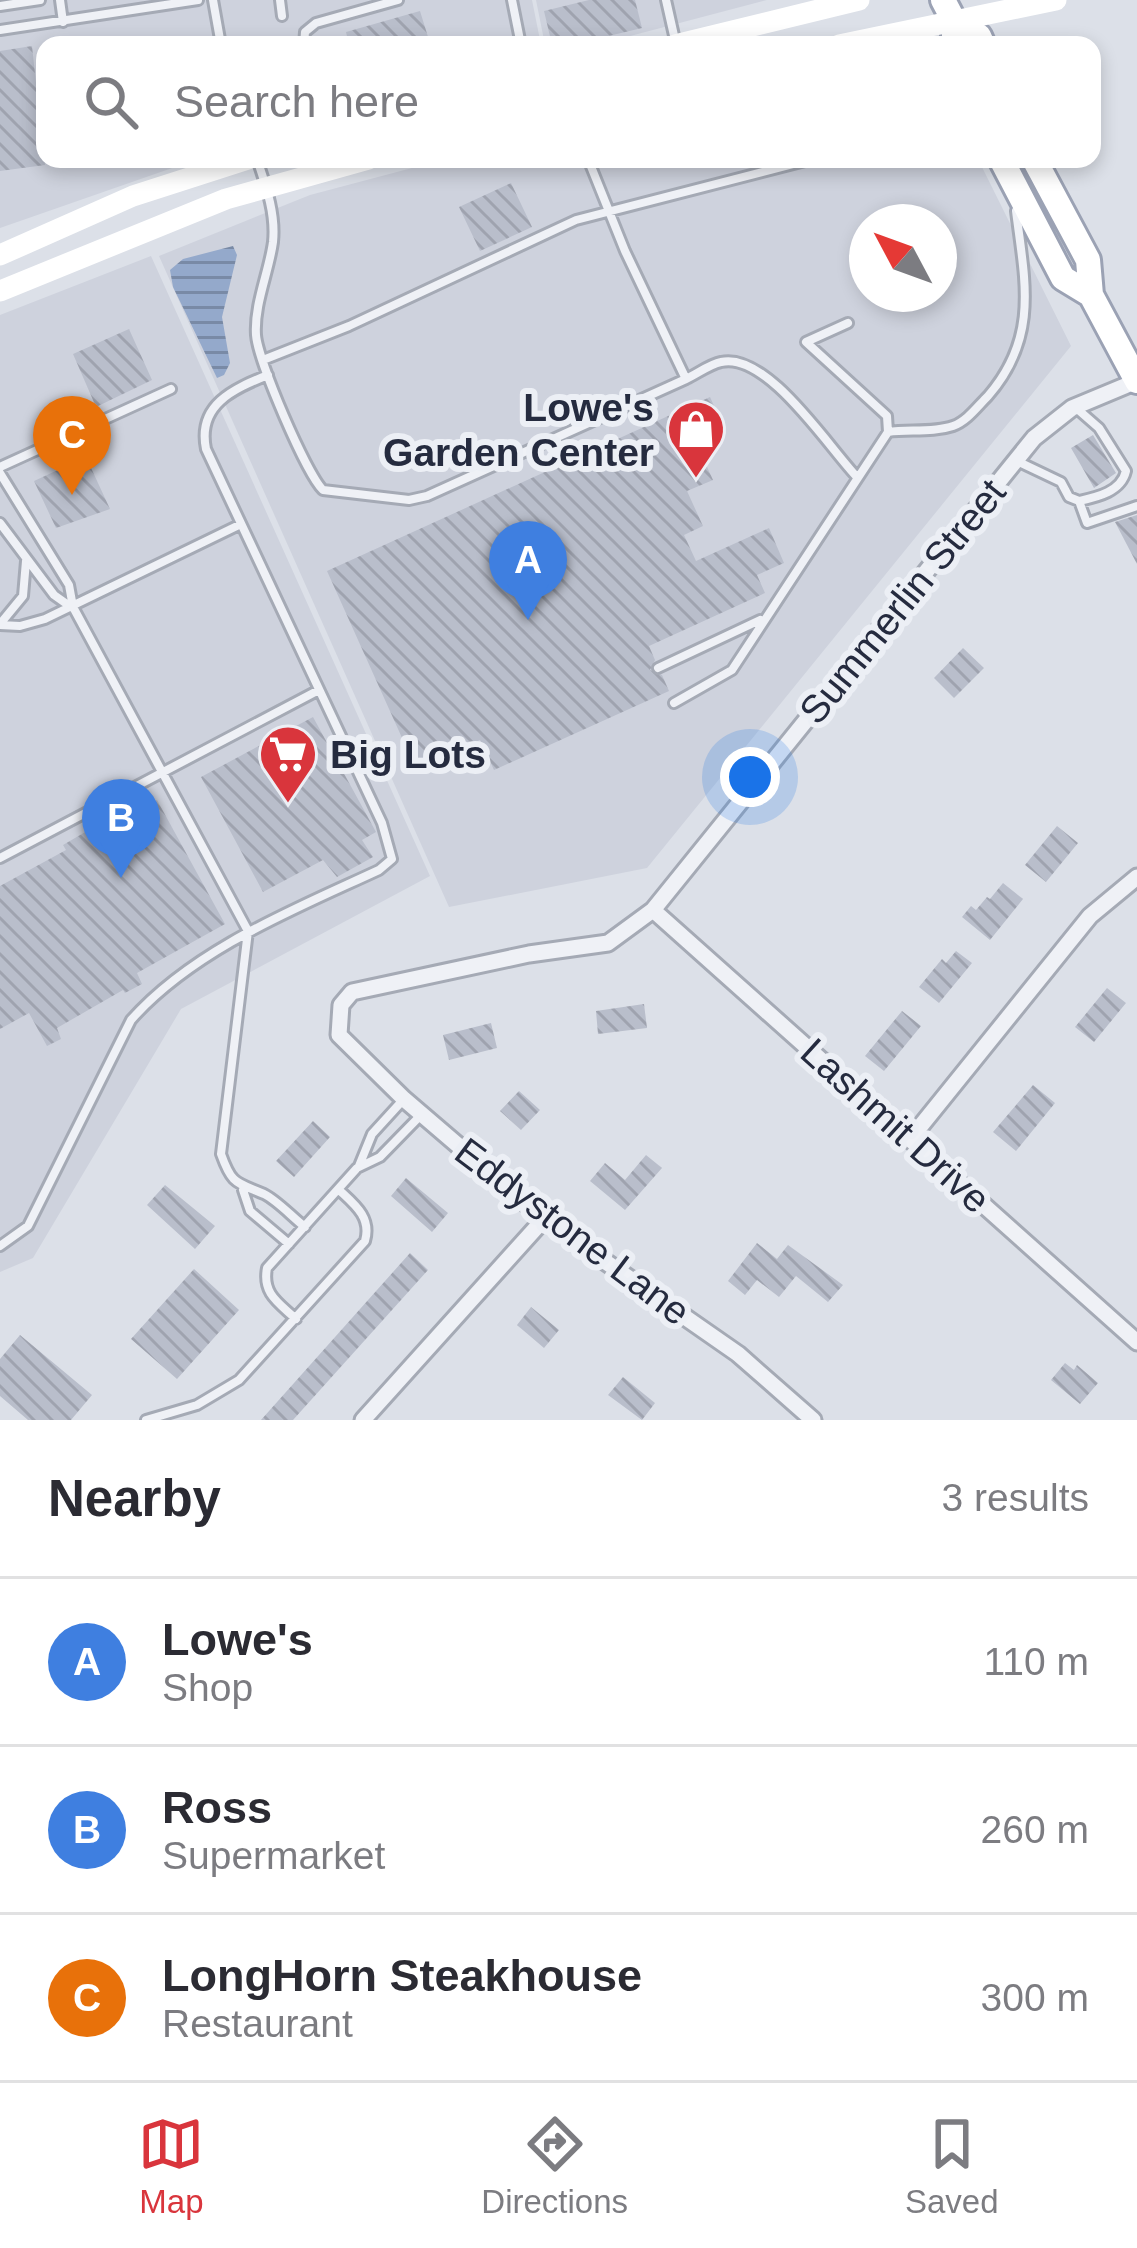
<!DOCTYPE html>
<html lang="en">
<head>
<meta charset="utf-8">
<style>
  body { margin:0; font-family:Arial,sans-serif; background:#f2f2f3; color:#2b2b33 }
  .compass { position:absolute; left:849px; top:204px; width:108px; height:108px; border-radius:50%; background:#fff; box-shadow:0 6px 18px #0003; rotate:311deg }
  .you { position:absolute; left:750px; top:777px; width:42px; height:42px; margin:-30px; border:9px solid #fff; border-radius:50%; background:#1a73e8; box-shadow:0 0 0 18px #1a73e833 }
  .badge { display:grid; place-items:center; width:78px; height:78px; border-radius:50%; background:#d9353c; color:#fff; font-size:39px; font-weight:700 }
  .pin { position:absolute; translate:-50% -99px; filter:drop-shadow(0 3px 6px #0008) }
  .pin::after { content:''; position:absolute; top:63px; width:42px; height:36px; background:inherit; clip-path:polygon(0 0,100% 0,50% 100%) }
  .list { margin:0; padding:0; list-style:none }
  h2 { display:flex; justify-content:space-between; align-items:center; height:156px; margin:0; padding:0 48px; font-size:51px }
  h2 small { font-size:39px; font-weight:400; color:#7c7c81 }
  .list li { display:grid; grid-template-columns:78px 1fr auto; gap:36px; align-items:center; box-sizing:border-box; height:168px; padding:0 48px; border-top:3px solid #e1e1e2 }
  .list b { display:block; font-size:45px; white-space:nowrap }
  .list p { margin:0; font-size:39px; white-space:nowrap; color:#7c7c81 }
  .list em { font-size:39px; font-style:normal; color:#7c7c81 }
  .icon { flex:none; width:66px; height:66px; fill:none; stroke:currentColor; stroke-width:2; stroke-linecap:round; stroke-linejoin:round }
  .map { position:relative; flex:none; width:1137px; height:1420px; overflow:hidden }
  .search { position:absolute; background:#fff; box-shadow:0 6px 18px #0003; left:36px; right:36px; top:36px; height:132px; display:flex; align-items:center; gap:30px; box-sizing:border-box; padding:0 42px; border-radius:24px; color:#7c7c81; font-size:45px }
  .sheet { height:660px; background:#fff }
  nav { display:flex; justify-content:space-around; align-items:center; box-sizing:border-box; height:168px; border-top:3px solid #e1e1e2; background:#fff; font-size:33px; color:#7c7c81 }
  nav a { display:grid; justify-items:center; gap:6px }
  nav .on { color:#d9353c }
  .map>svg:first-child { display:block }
</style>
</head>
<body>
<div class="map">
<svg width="1137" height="1420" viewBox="0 0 1137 1420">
  <defs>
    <pattern id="water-rules" width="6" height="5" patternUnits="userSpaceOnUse" patternTransform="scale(3)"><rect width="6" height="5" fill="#94a9cb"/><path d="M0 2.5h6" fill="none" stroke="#798aa6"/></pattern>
    <pattern id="building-back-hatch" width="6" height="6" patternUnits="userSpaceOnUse" patternTransform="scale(3)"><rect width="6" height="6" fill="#b9becb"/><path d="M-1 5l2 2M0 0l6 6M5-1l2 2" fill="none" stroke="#9fa3af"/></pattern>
  </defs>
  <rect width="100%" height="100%" fill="#dce0e8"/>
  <path fill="#ced2dd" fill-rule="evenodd" d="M0 0H532L541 45H45V159H198L0 228Z
    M536 0H767L596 45H545Z
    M446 159H978L1071 346 647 868 449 907 159 256 310 195ZM867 222H939V294H867Z
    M151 256 430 876 181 1009 33 1258 0 1272V315Z"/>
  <path fill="url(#water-rules)" d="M233 246 237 255 222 317 230 363 224 375 217 378 173 287 170 270 183 259Z"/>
  <path fill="url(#building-back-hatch)" d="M589 0H635L642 28 571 45H552L544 11Z
    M420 11 429 40 412 45H349L346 32Z
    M32 46 45 165 0 171V51Z
    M511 183 532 227 480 251 459 207Z
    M129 329 152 380 96 407 73 354Z
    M710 397 720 419 691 432 713 480 687 491 703 526 684 535 696 561 769 528 784 563 757 575 765 593 649 646 655 660 650 670 662 675 669 691 494 770 480 740 416 769 327 571Z
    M1093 435 1116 473 1094 488 1071 448Z
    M86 457 110 509 56 528 34 481Z
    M1137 515V564L1115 522Z
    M963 648 984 668 954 698 934 678Z
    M313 717 376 832 362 840 373 857 337 877 323 860 263 892 201 777Z
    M157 800 225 924 137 973 142 984 125 993 123 990 57 1028 61 1039 47 1046 29 1013 0 1029V886L66 850 63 845 111 817 125 811 128 816Z
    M1057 826 1078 843 1046 882 1025 865Z
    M1003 883 1023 899 990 940 962 917 971 906 976 910 987 897 990 899Z
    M956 951 972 963 939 1003 919 987 942 959 946 963Z
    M1107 988 1126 1003 1094 1042 1075 1027Z
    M644 1004 647 1028 598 1034 596 1011Z
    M902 1011 921 1026 884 1071 865 1056Z
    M491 1023 497 1048 449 1060 443 1035Z
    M1033 1085 1055 1103 1016 1151 993 1132Z
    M519 1091 540 1110 521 1130 500 1111Z
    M313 1121 330 1137 294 1177 276 1161Z
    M646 1155 662 1168 625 1210 590 1181 605 1163 625 1180Z
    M406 1178 448 1213 432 1232 391 1196Z
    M165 1185 215 1226 195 1249 147 1205Z
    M757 1243 777 1259 788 1245 843 1285 828 1302 796 1276 779 1297 757 1280 745 1295 728 1281Z
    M410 1253 428 1270 293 1420H261Z
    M194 1269 239 1310 177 1379 131 1339Z
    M531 1307 559 1330 544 1348 517 1325Z
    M20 1335 92 1395 71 1420H28L0 1396V1359Z
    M1065 1363 1074 1370 1077 1365 1098 1383 1080 1404 1051 1380Z
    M623 1377 655 1403 642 1420 608 1395Z"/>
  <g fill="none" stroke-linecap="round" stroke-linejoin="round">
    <defs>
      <path id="lane" d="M60 0 63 22
        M213 0 221 45
        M280 0 282 16
        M512 0 521 45
        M666 0 675 40
        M0 6 40 0
        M0 30 198 0
        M304 45 305 32 316 23 398 0
        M443 45 448 44
        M257 159C266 186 276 214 273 242 269 272 254 304 256 335 258 361 306 473 323 490L409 500 427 496 686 379 625 251 588 159
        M263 360 349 326 576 220 813 159
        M686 379C697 374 710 364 721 362 767 351 829 448 857 477
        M1075 407 1099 428 1126 471C1121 492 1097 497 1079 501
        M888 432C909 429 932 433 953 426 967 421 977 407 988 396 1039 337 1025 282 1016 211
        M1017 461 1061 482 1069 497 1079 501 1087 523 1137 506
        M0 467 171 389
        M0 473 69 585 73 607 248 931 221 1154C232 1185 236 1182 264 1194 278 1201 292 1217 305 1227
        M0 523 54 595 71 607
        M0 624 23 596 26 561
        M0 625 20 626 45 619 239 525
        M658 668 760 620
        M674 703 732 670 888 432 887 416 806 342 848 323
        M0 858 317 691
        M359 1166 372 1134 403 1100
        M243 1190 250 1211 289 1244
        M0 1246 28 1226 131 1020C194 949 295 909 379 870L392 859 382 823 206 449C197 405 233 389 268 375
        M296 1319C279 1303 262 1294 267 1268L357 1168 380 1157 420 1116
        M146 1420 197 1405 239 1380 365 1241C372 1217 354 1204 338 1189"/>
      <path id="street" d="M653 910 1137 1342
        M911 1138 1090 916 1137 877
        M363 1420 544 1219
        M813 1420 738 1354 544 1219 404 1099 339 1035 341 1005 352 992 529 954 608 943 653 910 1034 438 1072 408 1137 381"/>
      <path id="primary" d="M943 0 954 21V45
        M954 21 979 36 983 45
        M1001 159 1063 278 1091 295
        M1034 159 1088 260 1091 295 1137 381"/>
    </defs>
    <use href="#lane" stroke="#a5aab5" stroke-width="14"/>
    <use href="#street" stroke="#a5aab5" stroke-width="21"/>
    <use href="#primary" stroke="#9ba2b4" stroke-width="30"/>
    <use href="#lane" stroke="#eff1f6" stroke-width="8"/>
    <use href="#street" stroke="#eff1f6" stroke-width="15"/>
    <path stroke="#fff" stroke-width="21" d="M675 45 859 0
      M839 45 1056 0
      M0 255 133 196 248 159
      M0 291 226 199 369 159"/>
    <use href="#primary" stroke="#fff" stroke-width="24"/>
  </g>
  <defs>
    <symbol id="shop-pin" viewBox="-11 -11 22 30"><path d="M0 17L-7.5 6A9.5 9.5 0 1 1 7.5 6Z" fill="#d9353c" stroke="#eceff5"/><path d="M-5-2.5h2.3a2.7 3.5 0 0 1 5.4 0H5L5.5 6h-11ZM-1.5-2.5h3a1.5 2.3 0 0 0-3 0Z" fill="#fff"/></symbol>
    <symbol id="supermarket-pin" viewBox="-11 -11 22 30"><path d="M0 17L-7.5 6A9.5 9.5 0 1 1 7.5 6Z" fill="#d9353c" stroke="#eceff5"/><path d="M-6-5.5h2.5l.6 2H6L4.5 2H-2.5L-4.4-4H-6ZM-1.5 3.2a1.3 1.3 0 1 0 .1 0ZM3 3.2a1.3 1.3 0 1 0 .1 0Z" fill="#fff"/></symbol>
  </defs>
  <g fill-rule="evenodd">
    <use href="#shop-pin" x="663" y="396" width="66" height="90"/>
    <use href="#supermarket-pin" x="255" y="721" width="66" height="90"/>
  </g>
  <g text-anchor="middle" stroke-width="12" stroke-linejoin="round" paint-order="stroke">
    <g font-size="39" font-weight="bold" fill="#252b3f" stroke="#eceff5" text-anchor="end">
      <text x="654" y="421">Lowe's<tspan x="654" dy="45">Garden Center</tspan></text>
      <text x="330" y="768" text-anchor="start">Big Lots</text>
    </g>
    <g font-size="39" fill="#252b3f" stroke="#eceff5">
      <text transform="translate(902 601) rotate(-51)" y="14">Summerlin Street</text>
      <text transform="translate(896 1125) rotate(42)" y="14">Lashmit Drive</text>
      <text transform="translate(573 1231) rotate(37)" y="14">Eddystone Lane</text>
    </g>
  </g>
</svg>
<svg class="compass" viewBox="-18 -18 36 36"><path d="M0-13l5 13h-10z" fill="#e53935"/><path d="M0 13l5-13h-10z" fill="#7c7c81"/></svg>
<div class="you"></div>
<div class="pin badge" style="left:528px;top:620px;background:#3f7fe0">A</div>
<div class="pin badge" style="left:121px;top:878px;background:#3f7fe0">B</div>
<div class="pin badge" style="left:72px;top:495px;background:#e8710a">C</div>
<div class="search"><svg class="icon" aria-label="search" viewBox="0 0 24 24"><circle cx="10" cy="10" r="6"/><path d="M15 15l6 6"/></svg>Search here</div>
</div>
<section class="sheet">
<h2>Nearby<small>3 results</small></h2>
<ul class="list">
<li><span class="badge" style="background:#3f7fe0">A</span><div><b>Lowe's</b><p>Shop</p></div><em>110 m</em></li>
<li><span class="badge" style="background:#3f7fe0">B</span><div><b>Ross</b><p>Supermarket</p></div><em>260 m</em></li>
<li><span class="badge" style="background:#e8710a">C</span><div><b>LongHorn Steakhouse</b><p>Restaurant</p></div><em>300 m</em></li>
</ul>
</section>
<nav>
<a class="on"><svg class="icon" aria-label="map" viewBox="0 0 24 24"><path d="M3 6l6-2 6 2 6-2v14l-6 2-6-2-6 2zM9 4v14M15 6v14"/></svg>Map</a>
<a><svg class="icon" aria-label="directions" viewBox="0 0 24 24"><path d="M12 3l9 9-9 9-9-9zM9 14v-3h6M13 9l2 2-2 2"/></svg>Directions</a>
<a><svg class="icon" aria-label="saved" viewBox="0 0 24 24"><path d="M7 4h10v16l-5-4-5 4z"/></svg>Saved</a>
</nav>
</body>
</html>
